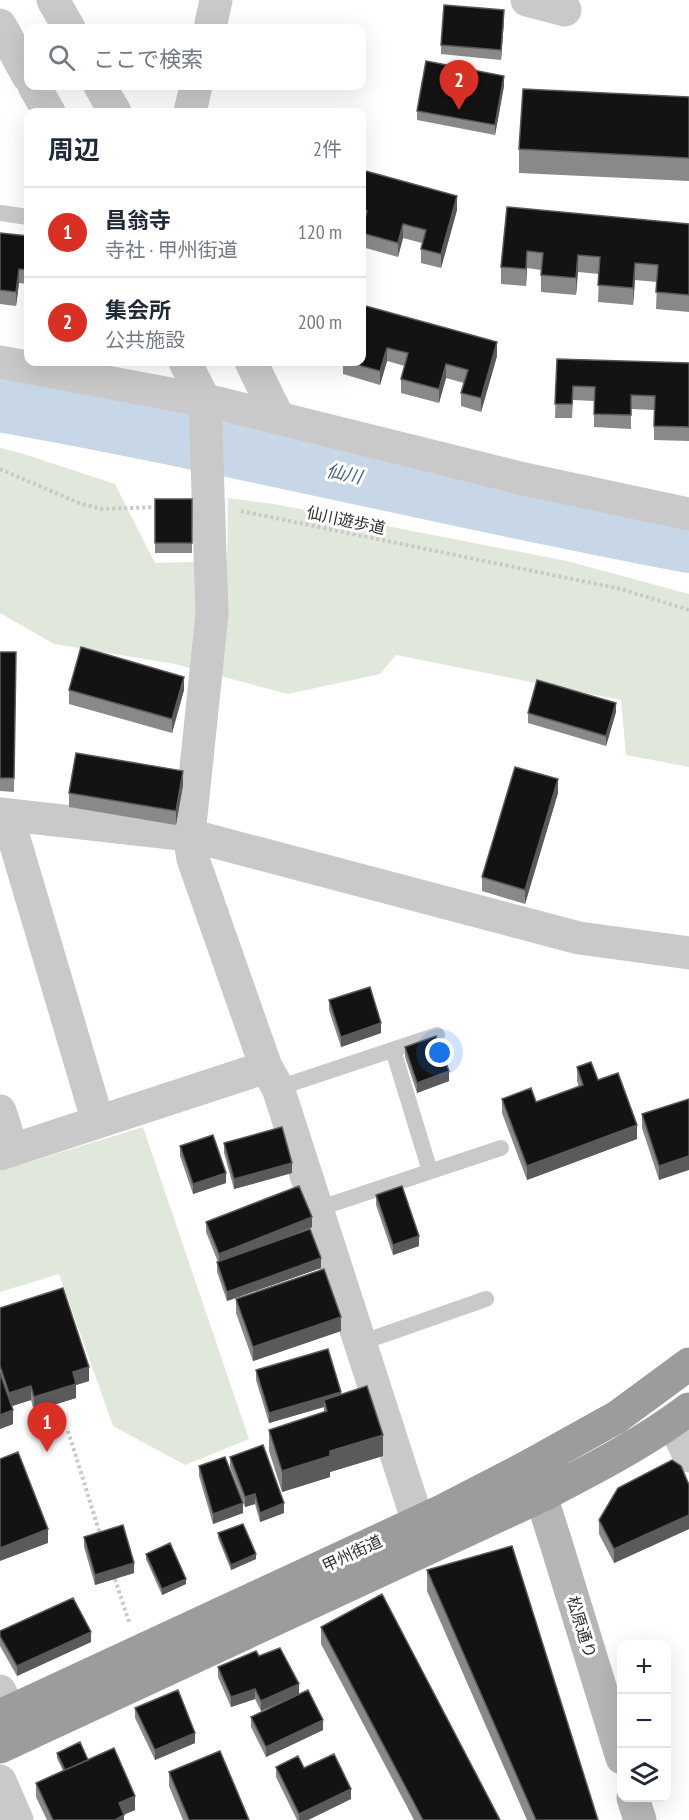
<!DOCTYPE html>
<html lang="ja">
<head>
<meta charset="utf-8">
<style>
  body { margin:0; font-family:"PT Sans Narrow","Noto Sans JP",sans-serif; background:#f2f2f3; color:#1f2937 }
  .controls { position:absolute; right:18px; bottom:18px; display:grid; overflow:hidden; border-radius:12px; box-shadow:0 6px 24px #0002 }
  .controls button { width:54px; height:54px; display:grid; place-items:center; padding:0; border:0; border-bottom:2px solid #e0e1e3; background:#fff; color:#1f2937; font:30px sans-serif }
  .you { position:absolute; left:440px; top:1053px; width:21px; height:21px; margin:-15px; border:4px solid #fff; border-radius:50%; background:#1a73e8; box-shadow:0 0 0 9px #1a73e833 }
  .badge { display:grid; place-items:center; width:39px; height:39px; border-radius:50%; background:#d93025; color:#fff; font-size:20px; font-weight:700 }
  .pin { position:absolute; translate:-50% -50px; filter:drop-shadow(0 2px 3px #0008) }
  .pin::after { content:''; position:absolute; top:32px; width:21px; height:18px; background:inherit; clip-path:polygon(0 0,100% 0,50% 100%) }
  .list { margin:0; padding:0; list-style:none }
  h2 { display:flex; justify-content:space-between; align-items:center; height:78px; margin:0; padding:0 24px; font-size:26px }
  h2 small { font-size:20px; font-weight:400; color:#747a83 }
  .list li { display:grid; grid-template-columns:39px 1fr auto; gap:18px; align-items:center; box-sizing:border-box; height:90px; padding:0 24px; border-top:2px solid #e0e1e3 }
  .list b { display:block; font-size:22px; white-space:nowrap }
  .list p { margin:0; font-size:20px; white-space:nowrap; color:#747a83 }
  .list em { font-size:20px; font-style:normal; color:#747a83 }
  .icon { flex:none; width:33px; height:33px; fill:none; stroke:currentColor; stroke-width:2; stroke-linecap:round; stroke-linejoin:round }
  .map { position:relative; flex:none; width:689px; height:1820px; overflow:hidden }
  .search { position:absolute; background:#fff; box-shadow:0 6px 24px #0002; left:24px; top:24px; width:342px; height:66px; display:flex; align-items:center; gap:15px; box-sizing:border-box; padding:0 21px; border-radius:12px; color:#747a83; font-size:22px }
  .panel { position:absolute; background:#fff; box-shadow:0 6px 24px #0002; left:24px; top:108px; width:342px; height:258px; border-radius:12px }
  .map>svg:first-child { display:block }
</style>
</head>
<body>
<div class="map">
<svg width="689" height="1820" viewBox="0 0 689 1820">
  <rect width="100%" height="100%" fill="#fff"/>
  <path fill="#e0e8db" d="M0 448 21 453 115 484 155 563 227 561 228 498 274 504 567 561 689 594V767L626 755 621 700 396 655 380 674 288 694 175 664 54 644 0 613Z
    M143 1127 249 1439 185 1465 113 1426 59 1274 0 1292V1171Z"/>
  <g fill="none" stroke-linecap="round" stroke-linejoin="round">
    <path stroke="#c8d7e7" stroke-width="56" d="M0 404C231 445 459 502 689 545"/>
    <path stroke="#c9c9c9" stroke-width="4" stroke-dasharray="3 3" stroke-linecap="butt" d="M0 469 79 503 102 509 159 507
      M241 511 621 589 689 610
      M68 1431 100 1534
      M115 1579 129 1622"/>
    <path stroke="#c9c9c9" stroke-width="16" d="M0 213 28 217
      M393 1050 430 1171
      M278 1088 437 1035
      M317 1209 501 1148
      M360 1343 486 1299"/>
    <path stroke="#c9c9c9" stroke-width="33" d="M53 0 69 28
      M527 0 565 10
      M0 25 28 76
      M34 86 49 112
      M100 86 115 112
      M251 362 278 417
      M205 401 212 614 189 835 193 859 266 1067 278 1088 418 1522
      M0 814 189 835 579 938 689 953
      M7 815 98 1122
      M0 1111 12 1149
      M0 1154 266 1067
      M673 1421 689 1456
      M0 1691 10 1712 0 1730"/>
    <path stroke="#c9c9c9" stroke-width="33" d="M210 28 216 0
      M190 112 196 86
      M0 362 218 403 524 479 689 514
      M185 362 205 401
      M0 1781 17 1820"/>
    <path stroke="#b6b6b6" stroke-width="33" d="M529 1472 541 1496 556 1543 622 1758
      M633 1798 640 1820"/>
    <path stroke="#9c9c9c" stroke-width="33" d="M0 1716 444 1510 527 1467 617 1417 689 1364
      M0 1747 541 1496C591 1470 644 1443 689 1409"/>
  </g>
  <path fill="#898989" d="M504 20 501 60 441 54V45Z
    M504 86 495 135 417 120V111Z
    M689 97V181L519 173V149Z
    M362 170 457 210 441 268 421 263V249L422 243 403 238 398 257 362 247V229L363 224 362 223Z
    M507 207 689 224V312L656 309 657 282 635 280 633 305 598 302 599 274 578 272 576 295 541 292V270L527 268 526 286 501 284V267Z
    M0 233 28 236V284L19 283 16 306 0 304Z
    M362 305 497 356 481 412 461 406V393L464 383 446 378 439 403 401 393V379L405 366 387 361 380 385 343 374V362H362Z
    M557 359 689 363V441L654 440V410L631 409V429L594 427V401L573 400 572 418H555Z
    M155 499H192V553H155Z
    M0 652H16L14 792 0 791Z
    M69 690H184L172 733 69 704Z
    M616 712 606 746 528 723V713Z
    M183 785 176 825 69 807V793Z
    M558 793 525 904 482 891V877Z
    M329 1000 381 1033 341 1047 329 1010Z
    M405 1047 449 1081 417 1093 405 1057Z
    M577 1067 598 1080 637 1139 527 1180 502 1113V1099L536 1102 579 1087 577 1081Z
    M689 1099 659 1180 642 1128V1114Z
    M224 1143 292 1173 234 1189 224 1153Z
    M180 1146 226 1183 193 1194 180 1156Z
    M376 1195 419 1246 393 1255 376 1205Z
    M206 1222 312 1227 273 1242 321 1268 227 1301 217 1272V1262H218L206 1232Z
    M236 1299 341 1331 253 1361 236 1313Z
    M0 1308 89 1381 76 1385V1398L34 1411 31 1400 12 1406 13 1424 0 1429Z
    M256 1370 341 1395 383 1456 330 1472V1477L282 1492 269 1451V1430L324 1413V1407L269 1423 256 1380Z
    M230 1457 284 1513 260 1522 255 1504 245 1507 230 1467Z
    M199 1466 243 1513 213 1524 199 1476Z
    M689 1485V1529L614 1563 599 1534V1520Z
    M218 1533 256 1559 231 1570 218 1538Z
    M84 1537 134 1573 95 1585 84 1547Z
    M146 1554 186 1584 162 1595 146 1559Z
    M427 1570 598 1820H527L427 1591Z
    M321 1627 500 1820H414L321 1644Z
    M0 1631 91 1642 17 1676 0 1646Z
    M259 1656 299 1694 261 1711 255 1699 231 1707 218 1677V1667Z
    M135 1708 195 1743 155 1760 135 1718Z
    M251 1717 323 1730 266 1757 251 1727Z
    M57 1753 88 1760 135 1810 124 1814V1820H47L36 1797V1783L63 1771 57 1758Z
    M276 1767 351 1799 308 1820H297L276 1777Z
    M169 1772 249 1820H183L169 1786Z"/>
  <path fill="#5a5a5a" d="M504 10V20L501 60V50Z
    M504 76V86L495 135V125Z
    M457 196V210L441 268V254Z
    M403 224V238L398 257V243Z
    M527 251V268L526 286V269Z
    M578 255V272L576 295V278Z
    M635 263V280L633 305V288Z
    M19 269V283L16 306V292Z
    M497 342V356L481 412V398Z
    M387 348V361L380 385V371Z
    M446 364V378L439 403V389Z
    M184 677V690L172 733V719Z
    M616 703V712L606 746V736Z
    M183 771V785L176 825V811Z
    M558 779V793L525 904V890Z
    M381 1023V1033L341 1047V1037Z
    M449 1071V1081L417 1093V1083Z
    M637 1125V1139L527 1180V1166Z
    M689 1156V1170L659 1180V1166Z
    M292 1163V1173L234 1189V1179Z
    M226 1173V1183L193 1194V1184Z
    M312 1217V1227L219 1264V1254Z
    M419 1236V1246L393 1255V1245Z
    M321 1258V1268L227 1301V1292Z
    M341 1317V1331L253 1361V1347Z
    M89 1367V1381L76 1385V1398L34 1411V1397L73 1372Z
    M31 1386V1400L9 1407V1393Z
    M341 1392V1402L324 1400V1407L269 1423V1413Z
    M13 1410V1424L0 1429V1415Z
    M383 1435V1456L330 1472V1477L282 1492V1471L330 1451Z
    M255 1494V1504L245 1507V1497Z
    M243 1503V1513L213 1524V1514Z
    M284 1503V1513L260 1522V1513Z
    M689 1515V1529L614 1563V1549Z
    M48 1529V1543L0 1561V1548Z
    M256 1554V1559L231 1570V1565Z
    M134 1563V1573L95 1585V1575Z
    M186 1579V1584L162 1595V1589Z
    M91 1632V1642L17 1676V1666Z
    M299 1684V1694L261 1711V1701Z
    M255 1689V1699L231 1707V1697Z
    M323 1720V1730L266 1757V1747Z
    M195 1733V1743L155 1760V1750Z
    M351 1789V1799L308 1820H299V1814Z
    M135 1796V1810L119 1817V1803Z
    M124 1815V1820H114Z"/>
  <path fill="#131313" stroke="#5a5a5a" stroke-width="1.5" d="M444 5 504 10 501 50 441 45Z
    M426 61 504 76 495 125 417 111Z
    M523 89 689 97V158L519 149Z
    M362 170 457 196 441 254 421 249 426 230 403 224 398 243 362 233V229L367 211 362 209Z
    M507 207 689 224V295L656 292 658 265 635 263 633 288 598 285 600 257 578 255 576 278 541 275 543 253 527 251 526 269 501 267Z
    M0 233 28 236V270L19 269 16 292 0 290Z
    M362 305 497 342 481 398 461 393 468 370 446 364 439 389 401 379 408 353 387 348 380 371 347 362H362Z
    M557 359 689 363V427L654 426 655 396 631 395V415L594 414 595 387 573 386 572 404H555Z
    M155 499H192V543H155Z
    M81 647 184 677 172 719 69 690Z
    M0 652H16L14 778H0Z
    M537 680 616 703 606 736 528 713Z
    M76 753 183 771 176 811 69 793Z
    M515 767 558 779 525 890 482 877Z
    M370 987 381 1023 341 1037 329 1000Z
    M436 1036 449 1071 417 1083 405 1047Z
    M591 1062 598 1080 618 1073 637 1125 527 1166 502 1099 531 1088 536 1102 583 1085 577 1067Z
    M689 1099V1156L659 1166 642 1114Z
    M282 1127 292 1163 234 1179 224 1143Z
    M213 1135 226 1173 193 1184 180 1146Z
    M299 1186 312 1217 219 1254 206 1222Z
    M402 1186 419 1236 393 1245 376 1195Z
    M310 1229 321 1258 227 1292 217 1262Z
    M324 1269 341 1317 253 1347 236 1299Z
    M63 1288 89 1367 73 1372 76 1384 34 1397 31 1386 9 1393 0 1366V1308Z
    M328 1349 341 1392 269 1413 256 1370Z
    M0 1373 13 1410 0 1415Z
    M367 1386 383 1435 330 1451V1456L282 1471 269 1430 327 1411 324 1400Z
    M263 1445 284 1503 260 1513 255 1494 245 1497 230 1457Z
    M18 1452 48 1529 0 1548V1459Z
    M225 1457 243 1503 213 1514 199 1466Z
    M672 1460 681 1466 689 1485V1515L614 1549 599 1520 618 1488Z
    M243 1524 256 1554 231 1565 218 1533Z
    M123 1525 134 1563 95 1575 84 1537Z
    M170 1543 186 1579 162 1589 146 1554Z
    M512 1546 598 1820H536L427 1570Z
    M382 1594 500 1820H423L321 1627Z
    M73 1598 91 1632 17 1666 0 1636V1631Z
    M280 1648 299 1684 261 1701 255 1689 231 1697 218 1667 256 1651 259 1656Z
    M178 1690 195 1733 155 1750 135 1708Z
    M308 1690 323 1720 266 1747 251 1717Z
    M80 1742 88 1760 65 1770 57 1753Z
    M114 1748 135 1796 119 1803 124 1815 115 1820H53L36 1783Z
    M220 1751 249 1820H189L169 1772Z
    M334 1754 351 1789 299 1814 276 1767 298 1756 304 1768Z"/>
  <g text-anchor="middle" stroke-width="6" stroke-linejoin="round" paint-order="stroke">
    <g font-size="16" fill="#2c2c2c" stroke="#fff">
      <text transform="translate(346 520) rotate(12)" y="6">仙川遊歩道</text>
      <text transform="translate(352 1553) rotate(-25)" y="6">甲州街道</text>
      <text transform="translate(582 1627) rotate(73)" y="6">松原通り</text>
    </g>
    <g font-size="18" font-style="italic" fill="#436485" stroke="#fff">
      <text transform="translate(344 474) rotate(12)" y="6">仙川</text>
    </g>
  </g>
</svg>
<div class="controls">
<button>+</button>
<button>−</button>
<button><svg class="icon" aria-label="layers" viewBox="0 0 24 24"><path d="M12 4l9 5-9 5-9-5zM3 14l9 5 9-5"/></svg></button>
</div>
<div class="you"></div>
<div class="pin badge" style="left:47px;top:1452px">1</div>
<div class="pin badge" style="left:459px;top:110px">2</div>
<div class="search"><svg class="icon" aria-label="search" viewBox="0 0 24 24"><circle cx="10" cy="10" r="6"/><path d="M15 15l6 6"/></svg>ここで検索</div>
<section class="panel">
<h2>周辺<small>2件</small></h2>
<ul class="list">
<li><span class="badge">1</span><div><b>昌翁寺</b><p>寺社 · 甲州街道</p></div><em>120 m</em></li>
<li><span class="badge">2</span><div><b>集会所</b><p>公共施設</p></div><em>200 m</em></li>
</ul>
</section>
</div>
</body>
</html>
